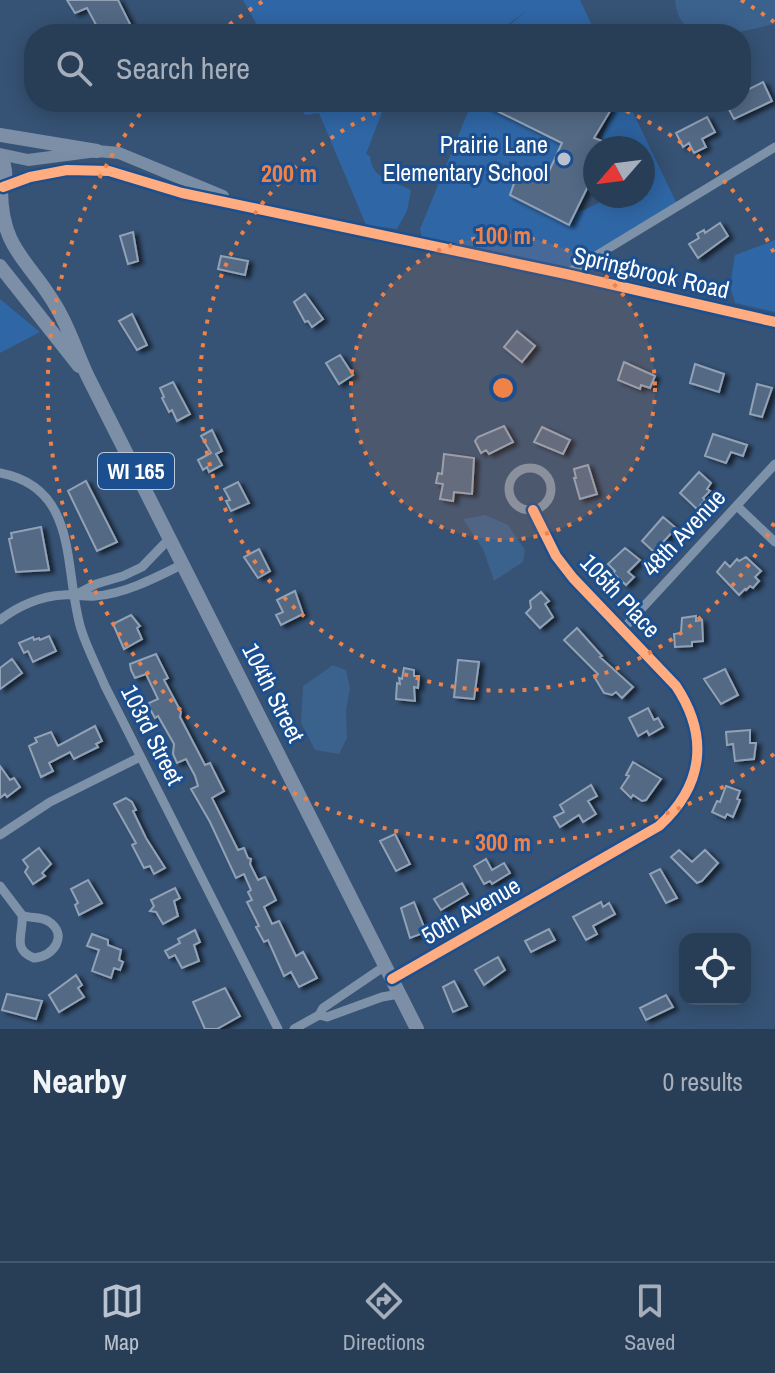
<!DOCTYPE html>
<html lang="en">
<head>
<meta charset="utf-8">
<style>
  body { margin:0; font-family:"Archivo Narrow",sans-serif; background:#344961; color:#f1f3f6 }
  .controls { position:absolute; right:24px; bottom:24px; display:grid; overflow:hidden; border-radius:16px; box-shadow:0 4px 20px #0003 }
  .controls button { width:72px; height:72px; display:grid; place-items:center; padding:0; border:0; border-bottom:2px solid #44576d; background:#283e57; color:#f1f3f6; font:40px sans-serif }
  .compass { position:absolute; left:583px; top:136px; width:72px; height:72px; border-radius:50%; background:#283e57; box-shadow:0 4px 20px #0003; rotate:242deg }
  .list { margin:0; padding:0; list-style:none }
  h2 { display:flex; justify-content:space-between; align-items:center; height:104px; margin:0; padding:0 32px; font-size:34px }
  h2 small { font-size:26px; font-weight:400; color:#a5aeba }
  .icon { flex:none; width:44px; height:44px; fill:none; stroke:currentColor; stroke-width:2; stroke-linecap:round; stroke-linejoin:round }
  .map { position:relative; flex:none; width:775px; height:1029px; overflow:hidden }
  .search { position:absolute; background:#283e57; box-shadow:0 4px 20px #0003; left:24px; right:24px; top:24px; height:88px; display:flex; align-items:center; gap:20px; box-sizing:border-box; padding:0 28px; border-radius:32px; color:#a5aeba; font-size:30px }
  .sheet { height:232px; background:#283e57 }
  nav { display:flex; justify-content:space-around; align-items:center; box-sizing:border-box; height:112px; border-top:2px solid #44576d; background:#283e57; font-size:22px; color:#a5aeba }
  nav a { display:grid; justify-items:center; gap:4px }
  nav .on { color:#b9c2ce }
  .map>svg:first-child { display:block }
</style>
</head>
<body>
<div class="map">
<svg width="775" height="1029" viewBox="0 0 775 1029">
  <defs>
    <filter id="shadow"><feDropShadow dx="4.5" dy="2.5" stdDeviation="2" flood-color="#0009"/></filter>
  </defs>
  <rect width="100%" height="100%" fill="#365274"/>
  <path fill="#2f66a5" d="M243 0H580L596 34H499L525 12 495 34H479L475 30 459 26V30L445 34H262Z
    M298 102H386L366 154 370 156C372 180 392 180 411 190L407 211 397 229 366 225 319 113 305 115Z
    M472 102H479L562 143 545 180 528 171 527 174 490 159 518 172 510 195 569 225 577 209 582 211 613 196H643V148H598L613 110 600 102H628L678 206 566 274 422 238 420 229Z
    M775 240V312L735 303 730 286 735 255Z
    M0 299 40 332 0 353Z"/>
  <path fill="#3b618d" d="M675 0H775V24C740 31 680 54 675 0Z
    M485 515 508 525 525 550 523 562 494 581 483 549 463 519Z
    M333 665 346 670 350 688 346 711 347 738 339 754 315 750 301 723 303 686Z"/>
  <path fill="#526984" stroke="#92a2b6" stroke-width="2" filter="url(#shadow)" d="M67 0H118L135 34H101L87 8 75 13Z
    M763 82 772 101 734 119 725 102H741V93Z
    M479 102H571L583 108 586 102H600L612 108 594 138 602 141 599 148H595V172L569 225 510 195 518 172 526 176 528 171 545 180 562 143Z
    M707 117 715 132 702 139 706 147 694 153 689 143 683 147 676 133Z
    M720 223 728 236 698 258 689 244 699 238 697 234 704 230 705 233Z
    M133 232 138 261 128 264 120 236Z
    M221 256 248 261 245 275 218 269Z
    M305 294 323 319 312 327 308 321 305 322 294 302Z
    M132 314 147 345 137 350 119 321Z
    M517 331 535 346 522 362 504 347Z
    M340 355 353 375 339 384 326 363Z
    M624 362 655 376 650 388 641 385 640 389 618 380Z
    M695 364 724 374 719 392 690 383Z
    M173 382 190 414 177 421 172 410 169 412 162 398 164 397 160 388Z
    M757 384 772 388 762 417 750 414Z
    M504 426 513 442 489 454 486 450 481 453 475 441 478 437Z
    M542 427 570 440 563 454 534 442Z
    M212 430 222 451 216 454 222 465 209 472 207 467 203 470 198 460 211 453 201 436Z
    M713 434 747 445 743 456 731 452 726 463 705 456Z
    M444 454 474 458 472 494 454 492 453 501 440 499 443 484 436 483 438 473 442 474Z
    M588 465 597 494 580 499 574 478H576L574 469Z
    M699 472 711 483 707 489 710 491 703 498 705 500 697 509 680 493Z
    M86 481 117 542 97 551 68 491Z
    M238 482 249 503 231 511 226 501 230 500 224 489Z
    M663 517 676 528 654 552 642 541Z
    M41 527 49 570 16 572 9 539 12 538 11 533Z
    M625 548 640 560 628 572 634 577 626 585 613 573 615 571 608 564Z
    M259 549 270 571 258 578 244 557Z
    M746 557 761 571 755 577 759 581 753 588 750 586 746 590 745 589 739 595 717 572 725 562 730 567 737 559 739 561Z
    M295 591 303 614 281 625 276 615 283 612 277 600Z
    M541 592 549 601 545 604 553 617 540 628 526 613 531 608 530 601Z
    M131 615 140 626 137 628 142 639 124 649 113 624Z
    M696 616V621L702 620 703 641 692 642V646L675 647 674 634 681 633 682 618Z
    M577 628 602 656 600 657 633 687 622 698 616 692 612 695 604 693 595 678 598 674 564 640Z
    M49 636 56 651 33 662 28 651 24 653 19 643 33 637 34 640 39 638 40 640Z
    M156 654 168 678 164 680 181 712 180 717 205 765 210 763 224 791 212 798 238 850 244 848 248 858 251 859 250 864 258 880 265 877 276 900 264 907 272 924 279 921 296 956 303 952 317 978 299 987 291 972 284 976 268 940 264 942 256 927 259 926 247 902 252 900 248 892 251 890 244 874 236 878 210 822 191 789 198 786 195 776 186 759 177 763 173 754 174 744 158 716 155 718 150 709 149 703 158 699 146 674 135 678 131 670 130 664Z
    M12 659 22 673 0 689V668Z
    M458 660 479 662 474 699 454 697Z
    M404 668 414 670V676H419L418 688 414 687 415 701 396 699 397 683 400 684 399 678 402 679Z
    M725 669 738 695 721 704 704 679Z
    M648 708 654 720 658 718 663 727 649 735 647 731 638 736 629 718Z
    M95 726 102 741 96 744 98 747 74 759 70 752 49 763 53 771 41 777 29 746 37 742 35 738 51 732 58 746Z
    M750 730V743H756L754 759 735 761 733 744 727 745 726 732Z
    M633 762 661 779 646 800 642 801 633 795 631 798 621 788 629 776 626 775Z
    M0 766 10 780 14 778 20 787 7 797 5 794 0 798Z
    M591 785 597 796 588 801 596 814 583 822 579 815 560 827 554 817 564 812 560 805Z
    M726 786 740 791 737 799 740 800 733 817 727 814 725 818 712 812 717 801 720 802Z
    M126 798 132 802 136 810 133 811 146 838 165 868 154 874 150 866 144 868 132 845 136 843 114 804Z
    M395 834 410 864 396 871 380 841Z
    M39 848 51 864 42 873 45 876 33 884 25 872 28 867 23 860Z
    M679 850 692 862 705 850 718 863 702 881 697 883 671 857Z
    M486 859 492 870 504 863 510 873 492 884 490 881 484 884 474 866Z
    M660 869 677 898 666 903 650 874Z
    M88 880 102 903 79 915 75 905 78 903 71 889Z
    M462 883 468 894 441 910 434 899Z
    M175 888 180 898 174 901 178 916 163 924 156 912 150 911 154 906 151 900Z
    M414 902 426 932 410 938 401 908Z
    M601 902 603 907 609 903 615 914 593 926 597 934 586 940 573 917Z
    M549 929 555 940 531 952 525 941Z
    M195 930 200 942 194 945 199 961 182 968 175 955 169 958 165 951 180 943 178 939Z
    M92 934 108 940V945L121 950 119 960 123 962 120 970 114 968 111 978 92 971 99 950 87 946Z
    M498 957 505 970 484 985 475 970Z
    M76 975 82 985 78 988 84 997 59 1012 49 995Z
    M454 981 467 1006 453 1012 443 987Z
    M225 988 240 1016 217 1029H205L193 1002Z
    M7 994 42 1001 36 1019 2 1010Z
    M666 995 673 1007 646 1020 640 1008Z"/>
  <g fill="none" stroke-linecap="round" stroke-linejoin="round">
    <path stroke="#7d92a8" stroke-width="9" d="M566 274 775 147
      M509 489a21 21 0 1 1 42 0a21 21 0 1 1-42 0Z
      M0 473C80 488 63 569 81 629 87 648 97 667 105 686L278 1029
      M737 506 775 542
      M75 595 96 584 123 576 142 567 170 538
      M0 620C18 606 41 596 63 595 74 594 85 597 95 596 125 594 157 577 183 564
      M623 629 775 464
      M0 835 50 802 140 757
      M0 886 22 915C24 934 11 949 34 958 54 957 69 934 48 921 39 916 30 919 22 915
      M392 979 659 826C704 785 709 736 676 686L573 578 556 556 533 510
      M319 1015 327 1017 382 997 399 994
      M294 1029 319 1015 323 1008 385 966"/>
    <path stroke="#798da4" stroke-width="12" d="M0 154 28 160 97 151 119 153 223 196
      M3 187 30 177 67 170 109 171 182 193 566 274 775 322"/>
    <path stroke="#7d8ea7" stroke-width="14" d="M0 135 97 151
      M0 156C7 168 7 181 0 192
      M1 191C2 252 30 260 57 308 70 330 77 354 88 377L417 1029
      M0 266 79 366"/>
    <defs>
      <path id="cycleway" d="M3 187 30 177 67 170 109 171 182 193 566 274 775 322
        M392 979 659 826C704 785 709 736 676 686L573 578 556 556 533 510"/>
    </defs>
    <use href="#cycleway" stroke="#1b4f8f" stroke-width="15"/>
    <use href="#cycleway" stroke="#ffac80" stroke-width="10"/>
  </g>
  <circle cx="503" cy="388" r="152" fill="#ee8249" fill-opacity=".12"/>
  <g fill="none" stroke="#ee8249" stroke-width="4" stroke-dasharray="4 8">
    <circle cx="503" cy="388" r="152"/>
    <path d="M774 523A303 303 0 1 1 402 102M604 102A303 303 0 0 1 774 253"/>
    <path d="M774 754A455 455 0 0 1 147 105M220 32A455 455 0 0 1 265 0M741 0A455 455 0 0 1 774 22"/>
  </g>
  <circle fill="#b9c2ce" stroke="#1b4f8f" stroke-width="3" cx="564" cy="159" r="8"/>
  <g text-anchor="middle" stroke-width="6" stroke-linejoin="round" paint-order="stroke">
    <rect fill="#1b4f8f" stroke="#bbcadd" stroke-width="2" x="98" y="453" width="76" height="36" rx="6"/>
    <g font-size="22" font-weight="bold" fill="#fff">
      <text x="136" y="479">WI 165</text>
    </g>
    <g font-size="24" fill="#fff" stroke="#1b4f8f" text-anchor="end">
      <text x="548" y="153">Prairie Lane<tspan x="548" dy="28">Elementary School</tspan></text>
    </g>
    <g font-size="24" fill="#fff" stroke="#1b4f8f">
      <text transform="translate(651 273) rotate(13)" y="8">Springbrook Road</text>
      <text transform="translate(684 533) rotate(-47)" y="8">48th Avenue</text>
      <text transform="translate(620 596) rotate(47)" y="8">105th Place</text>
      <text transform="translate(273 693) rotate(63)" y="8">104th Street</text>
      <text transform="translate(152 735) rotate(63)" y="8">103rd Street</text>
      <text transform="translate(471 911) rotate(-30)" y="8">50th Avenue</text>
    </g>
  </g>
  <circle cx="503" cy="388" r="12" fill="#ee8249" stroke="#1b4f8f" stroke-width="4"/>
  <g font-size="24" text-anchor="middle" font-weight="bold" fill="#ee8249" stroke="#1b4f8f" stroke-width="6" stroke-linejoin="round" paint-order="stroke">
    <text x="289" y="182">200 m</text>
    <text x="503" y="244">100 m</text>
    <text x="503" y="851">300 m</text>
  </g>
</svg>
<div class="controls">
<button><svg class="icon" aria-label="locate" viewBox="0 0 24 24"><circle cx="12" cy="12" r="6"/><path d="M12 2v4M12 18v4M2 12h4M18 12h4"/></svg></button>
</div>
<svg class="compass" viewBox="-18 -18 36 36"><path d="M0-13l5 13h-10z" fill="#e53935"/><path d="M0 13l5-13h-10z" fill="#a5aeba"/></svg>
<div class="search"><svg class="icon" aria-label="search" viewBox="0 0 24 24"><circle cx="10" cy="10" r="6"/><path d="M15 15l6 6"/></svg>Search here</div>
</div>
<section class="sheet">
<h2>Nearby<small>0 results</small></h2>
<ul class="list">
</ul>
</section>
<nav>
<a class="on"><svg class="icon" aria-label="map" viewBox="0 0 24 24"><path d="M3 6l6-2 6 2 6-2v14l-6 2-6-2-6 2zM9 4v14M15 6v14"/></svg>Map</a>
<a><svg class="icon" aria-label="directions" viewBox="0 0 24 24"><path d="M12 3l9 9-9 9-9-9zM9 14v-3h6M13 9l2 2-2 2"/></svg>Directions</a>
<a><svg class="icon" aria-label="saved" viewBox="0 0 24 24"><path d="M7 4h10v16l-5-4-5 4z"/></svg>Saved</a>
</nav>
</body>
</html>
